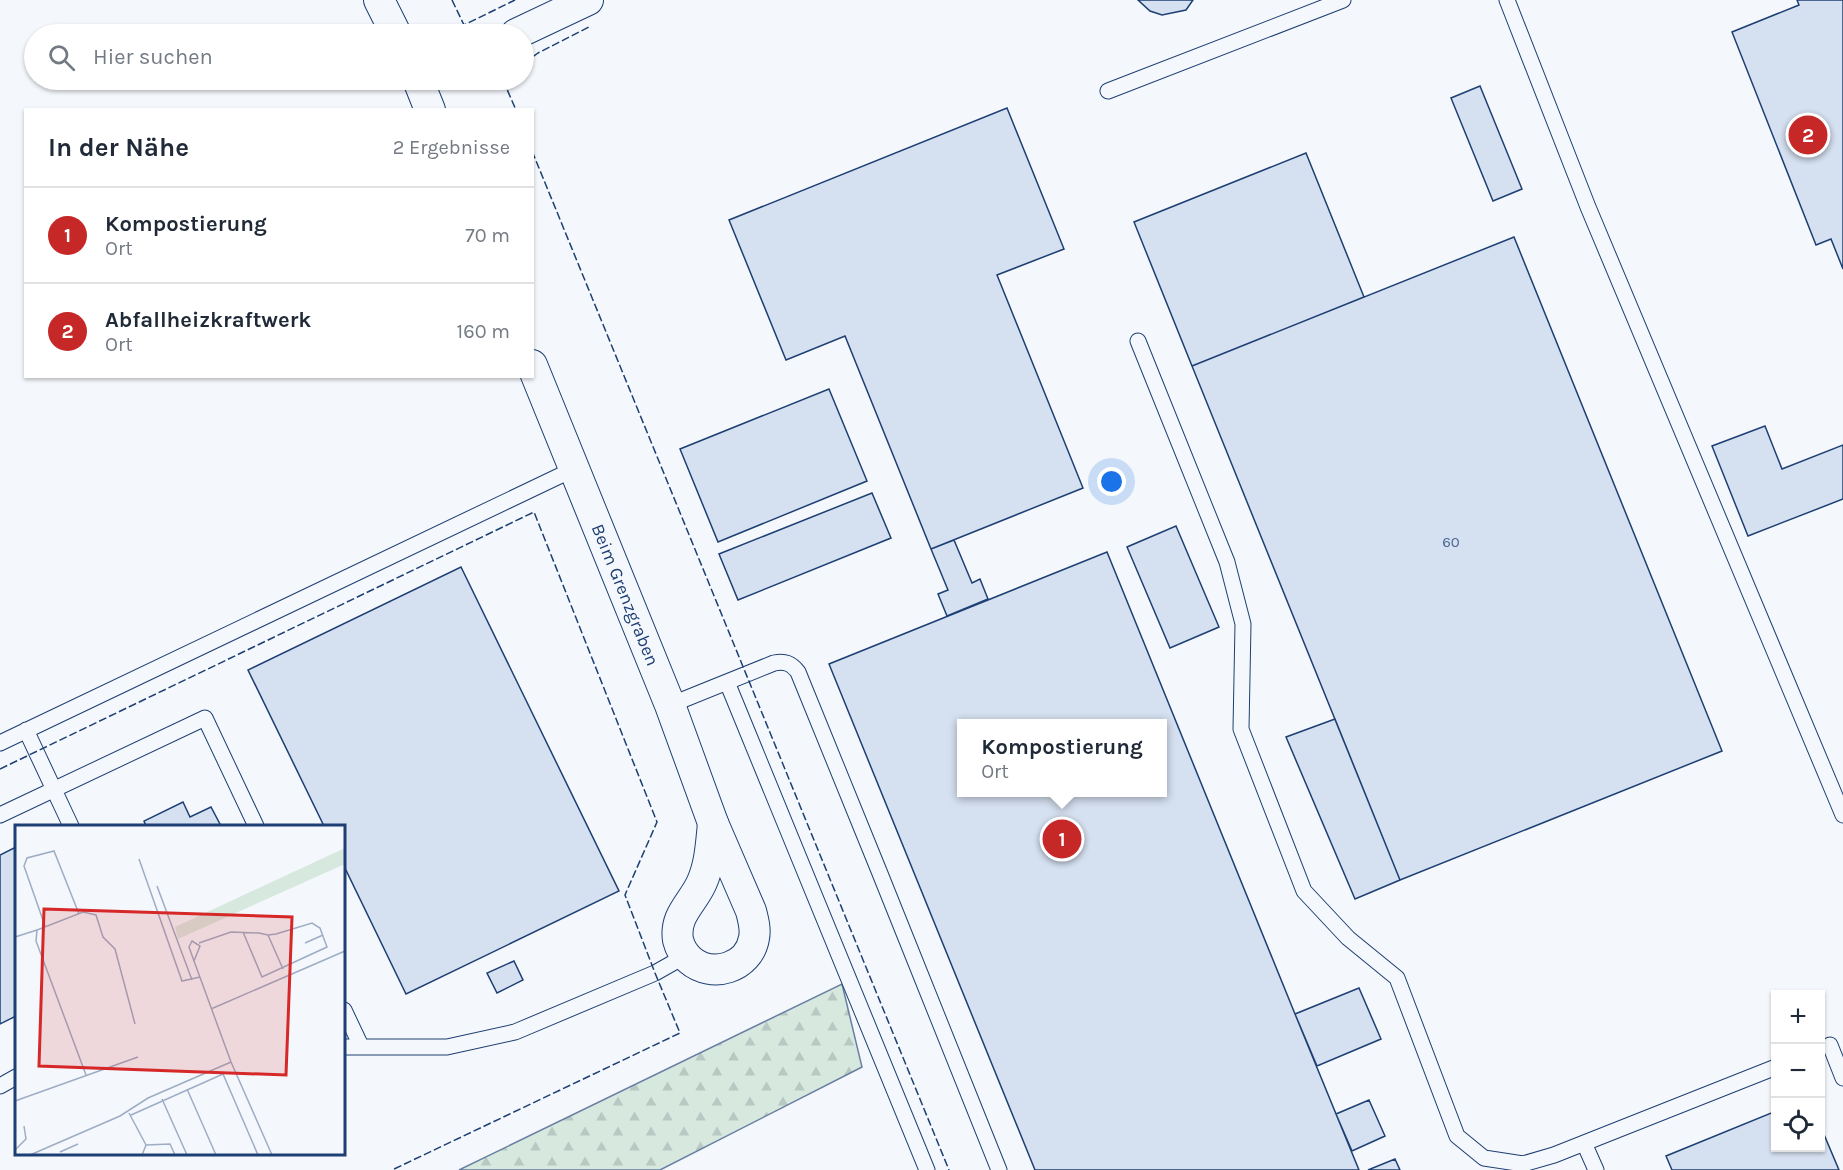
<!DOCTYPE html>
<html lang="de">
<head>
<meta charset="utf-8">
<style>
  body { margin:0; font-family:Karla,sans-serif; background:#f6f6f7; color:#1f2937 }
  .controls { position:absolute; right:18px; bottom:18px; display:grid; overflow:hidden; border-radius:0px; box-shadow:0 2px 4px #0004 }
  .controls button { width:54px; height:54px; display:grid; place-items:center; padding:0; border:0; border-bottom:2px solid #e0e1e3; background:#fff; color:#1f2937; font:30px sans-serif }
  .you { position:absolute; left:1112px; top:482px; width:21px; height:21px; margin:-15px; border:4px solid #fff; border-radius:50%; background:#1a73e8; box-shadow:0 0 0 9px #1a73e833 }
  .badge { display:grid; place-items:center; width:39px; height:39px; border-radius:50%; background:#c62828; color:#fff; font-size:20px; font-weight:700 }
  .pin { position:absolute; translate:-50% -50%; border:3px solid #fff; box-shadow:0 2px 6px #0006 }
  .popup { position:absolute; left:957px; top:719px; width:210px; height:78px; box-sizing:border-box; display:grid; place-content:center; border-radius:0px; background:#fff; filter:drop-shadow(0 2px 4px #0005); font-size:20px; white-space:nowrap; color:#747a83 }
  .popup b { font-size:22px; color:#1f2937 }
  .popup::after { content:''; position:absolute; left:50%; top:100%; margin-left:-12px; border:12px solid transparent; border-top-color:#fff }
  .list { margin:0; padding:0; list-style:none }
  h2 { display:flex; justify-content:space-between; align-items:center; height:78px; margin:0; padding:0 24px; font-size:26px }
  h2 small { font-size:20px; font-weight:400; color:#747a83 }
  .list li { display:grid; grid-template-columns:39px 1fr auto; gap:18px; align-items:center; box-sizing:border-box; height:96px; padding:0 24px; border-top:2px solid #e0e1e3 }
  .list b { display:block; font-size:22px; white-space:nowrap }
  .list p { margin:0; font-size:20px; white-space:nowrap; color:#747a83 }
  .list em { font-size:20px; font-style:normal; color:#747a83 }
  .icon { flex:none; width:33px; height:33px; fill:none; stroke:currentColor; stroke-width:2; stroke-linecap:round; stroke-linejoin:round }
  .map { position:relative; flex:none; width:1843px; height:1170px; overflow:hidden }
  .search { position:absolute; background:#fff; box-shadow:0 2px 4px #0004; left:24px; top:24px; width:510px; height:66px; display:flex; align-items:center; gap:15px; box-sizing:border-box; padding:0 21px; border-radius:33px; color:#747a83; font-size:22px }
  .panel { position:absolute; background:#fff; box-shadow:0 2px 4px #0004; left:24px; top:108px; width:510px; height:270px; border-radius:0px }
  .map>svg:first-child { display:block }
</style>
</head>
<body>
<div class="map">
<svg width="1843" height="1170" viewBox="0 0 1843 1170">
  <defs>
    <pattern id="forest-firs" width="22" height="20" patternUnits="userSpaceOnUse" patternTransform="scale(1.5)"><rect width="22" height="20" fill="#d7e8df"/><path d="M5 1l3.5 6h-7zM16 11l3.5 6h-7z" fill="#b8c8c3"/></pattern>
  </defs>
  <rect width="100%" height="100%" fill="#f4f7fb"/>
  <path fill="url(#forest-firs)" stroke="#687fa3" stroke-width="1.5" d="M842 984 862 1067 660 1170H459Z"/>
  <path fill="#d5e0f0" stroke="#1d3f73" stroke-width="1.5" fill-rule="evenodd" d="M1138 0H1193L1186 10 1162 15 1150 11Z
    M1797 0H1843V269L1831 239 1816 245 1732 32 1799 5Z
    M1480 86 1522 189 1493 201 1451 98Z
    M1007 108 1064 249 997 275 1083 488 931 549 845 336 786 360 729 220Z
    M1306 153 1364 297 1192 366 1134 222Z
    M1514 237 1722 751 1400 880 1192 366Z
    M829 389 867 481 718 542 680 449Z
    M1765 426 1782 469 1843 445V499L1748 536 1712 446Z
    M872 493 891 538 738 600 719 554Z
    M1176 526 1219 627 1170 648 1127 547Z
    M954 540 972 583 980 579 988 599 947 616 938 594 948 590 931 549Z
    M1107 552 1295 1014 1359 1170H1035L829 664ZM962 724H1162V792H962Z
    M461 567 619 891 406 994 344 866V826H324L248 670Z
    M1335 719 1400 880 1355 899 1286 737Z
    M183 802 190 817 211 807 221 826H146L144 821Z
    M16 847V1016L0 1024V855Z
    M514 961 523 980 497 993 487 973Z
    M1359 988 1381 1039 1317 1066 1295 1014Z
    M1369 1100 1385 1136 1352 1151 1336 1114Z
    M1776 1111V1148H1820V1125L1839 1170H1672L1666 1156Z
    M1395 1159 1400 1170H1368Z"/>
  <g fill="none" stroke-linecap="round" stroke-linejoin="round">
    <defs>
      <path id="service" d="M1507 0 1588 207 1843 815
        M1108 91 1343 0
        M1138 341 1227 562 1243 624 1241 729 1304 891 1348 938 1397 978 1457 1136 1484 1158 1523 1164 1554 1155 1776 1067
        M727 682 927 1170
        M670 705 774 663C785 661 791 663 798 672L879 871 999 1170
        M26 730 71 826
        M0 743 574 469
        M0 815 205 718 256 826
        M344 1010 361 1046
        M1830 1045 1843 1078
        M344 1047H447L515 1032 655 973 685 956
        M0 1086 16 1077
        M1584 1143 1596 1170"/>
      <g id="minor">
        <path d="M379 0 396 34"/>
        <path d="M516 34 588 0"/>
        <path d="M418 80 430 110"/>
        <path id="s1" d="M532 365 670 705 713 823"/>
        <path d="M713 823 751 911C753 919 756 929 754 938 749 968 712 979 690 960 684 955 680 948 678 940 674 915 693 903 702 882 710 864 711 843 713 823Z"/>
      </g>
    </defs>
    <use href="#service" stroke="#1d3f73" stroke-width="17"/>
    <use href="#minor" stroke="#1d3f73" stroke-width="32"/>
    <use href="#service" stroke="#f4f7fb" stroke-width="15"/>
    <use href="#minor" stroke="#f4f7fb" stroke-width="30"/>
    <path stroke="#1d3f73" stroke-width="1.5" stroke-dasharray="8 3" stroke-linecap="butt" d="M452 0 464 25 515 0
      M524 63 538 53 589 27
      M503 80 516 110
      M532 151 949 1170
      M0 769 534 512 657 822 625 895 655 973 680 1033 392 1170"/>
  </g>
  <g text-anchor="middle" stroke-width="4.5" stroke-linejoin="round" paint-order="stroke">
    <g font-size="15" fill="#4b6792">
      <text x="1451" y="547">60</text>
    </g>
    <g font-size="18" fill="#1d3f73" stroke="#f4f7fb">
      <text dy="6" stroke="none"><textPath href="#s1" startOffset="248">Beim Grenzgraben</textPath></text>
    </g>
  </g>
  <g transform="translate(15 825)">
    <rect width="330" height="330" fill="#f4f7fb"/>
    <path d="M330 23V39L163 114 160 102Z" fill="#d7e8df"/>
    <path fill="none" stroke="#9eadc5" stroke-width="1.5" d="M124 34 167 156 185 152M142 61 177 155M30 101 9 41 12 33 39 26 64 89M253 110 268 144M0 112 22 105M177 116 185 121 179 136 174 122ZM184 118 216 107 244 108 253 110 261 109 297 98 305 103 312 122 247 152 228 107M290 118 308 110M179 136 216 237 257 330M196 184 330 126M71 250 21 116 22 105 68 87 81 90 88 112 100 124 120 199M172 264 201 330M147 274 172 330M0 276 123 232M114 288 131 320 127 330M116 290 208 249 243 330M131 320 155 319 160 330M0 325 11 314 9 301M45 327 63 319M15 330 105 291 133 273 216 237"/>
    <path fill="#d62828" fill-opacity="0.15" stroke="#d62828" stroke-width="3" d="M29 84 277 92 271 250 24 241Z"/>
    <rect width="330" height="330" fill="none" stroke="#1d3f73" stroke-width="3"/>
  </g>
</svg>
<div class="controls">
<button>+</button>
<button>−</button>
<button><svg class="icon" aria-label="locate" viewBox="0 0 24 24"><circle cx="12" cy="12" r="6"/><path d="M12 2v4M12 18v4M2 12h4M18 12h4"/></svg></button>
</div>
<div class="you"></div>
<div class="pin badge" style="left:1062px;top:839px">1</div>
<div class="popup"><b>Kompostierung</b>Ort</div>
<div class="pin badge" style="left:1808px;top:135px">2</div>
<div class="search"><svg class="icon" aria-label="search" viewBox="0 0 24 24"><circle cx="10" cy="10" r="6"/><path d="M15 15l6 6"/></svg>Hier suchen</div>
<section class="panel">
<h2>In der Nähe<small>2 Ergebnisse</small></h2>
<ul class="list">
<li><span class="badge">1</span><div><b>Kompostierung</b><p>Ort</p></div><em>70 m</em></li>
<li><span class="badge">2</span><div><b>Abfallheizkraftwerk</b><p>Ort</p></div><em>160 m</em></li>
</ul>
</section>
</div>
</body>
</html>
